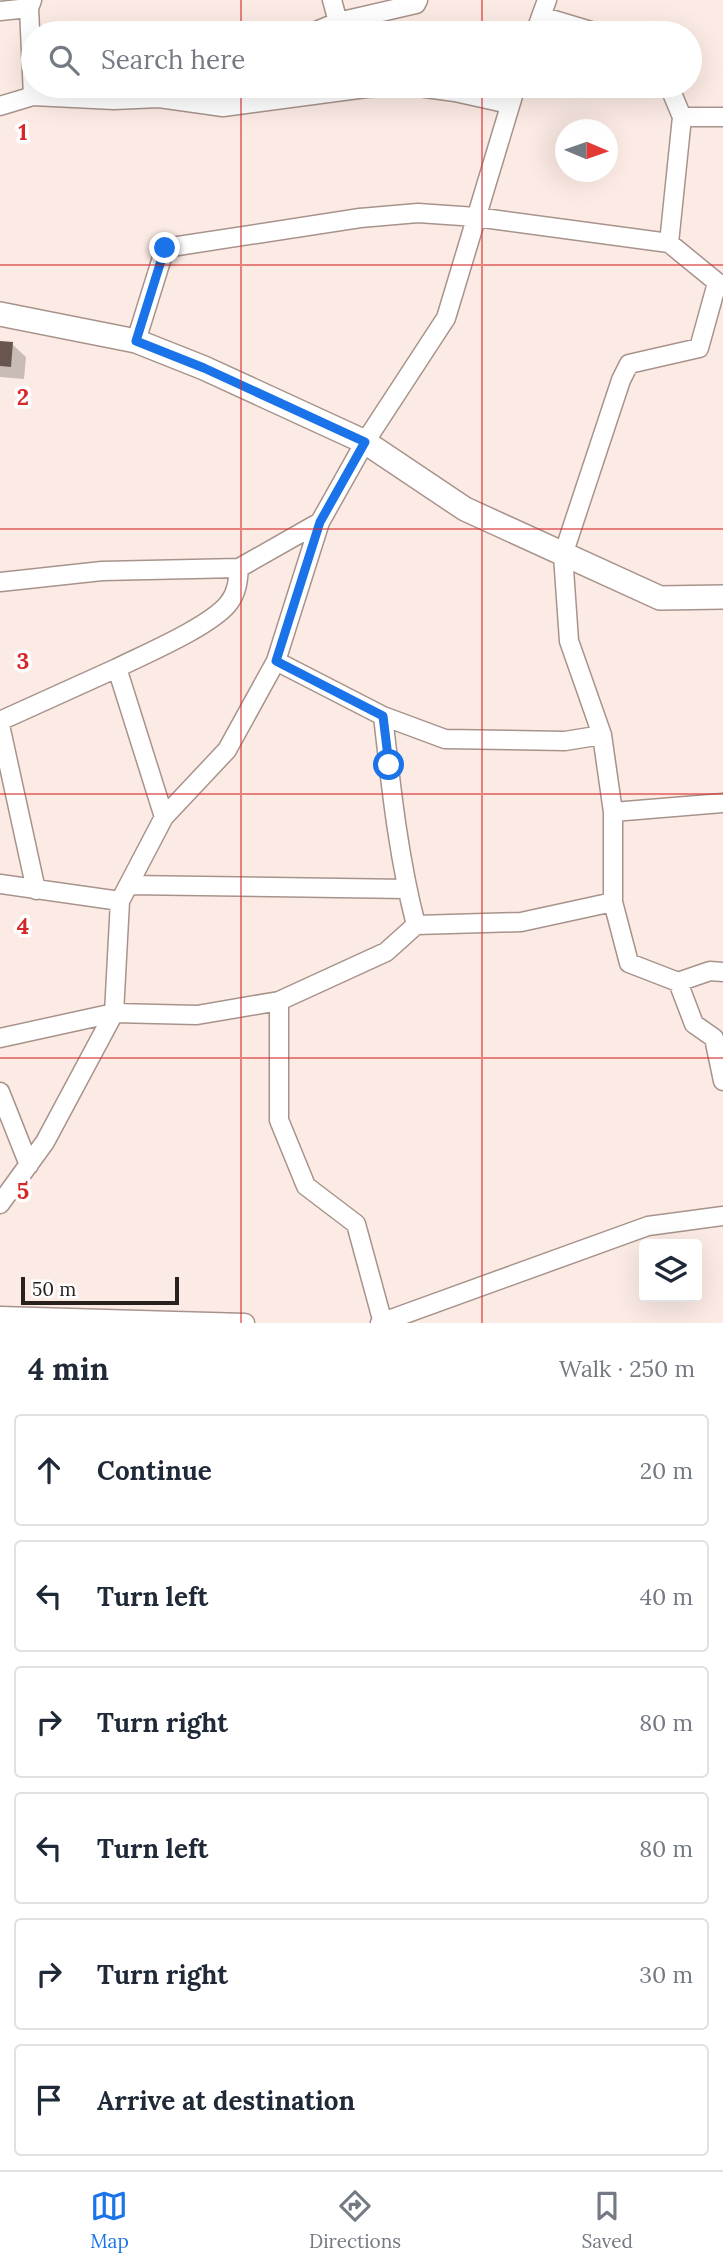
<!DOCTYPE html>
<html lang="en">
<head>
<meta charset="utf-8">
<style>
  body { margin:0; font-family:Lora,serif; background:#f2f2f3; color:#1f2937 }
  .controls { position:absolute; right:21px; bottom:21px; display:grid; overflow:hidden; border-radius:7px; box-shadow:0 7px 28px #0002 }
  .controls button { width:63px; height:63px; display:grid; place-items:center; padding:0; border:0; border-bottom:2px solid #e0e1e3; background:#fff; color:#1f2937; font:35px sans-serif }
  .compass { position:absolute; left:555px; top:119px; width:63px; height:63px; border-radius:50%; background:#fff; box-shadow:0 7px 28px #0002; rotate:92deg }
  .scale { position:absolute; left:21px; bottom:18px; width:158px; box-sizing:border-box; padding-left:7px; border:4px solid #29211e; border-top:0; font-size:19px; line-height:24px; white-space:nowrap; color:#29211e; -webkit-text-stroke:5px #fff; paint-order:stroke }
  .stop { position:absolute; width:21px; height:21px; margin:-16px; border:5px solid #1a73e8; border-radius:50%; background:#fff }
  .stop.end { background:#1a73e8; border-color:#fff; box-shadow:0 2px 7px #0008 }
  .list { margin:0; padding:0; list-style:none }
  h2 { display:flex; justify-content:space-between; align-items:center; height:91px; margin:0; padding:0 28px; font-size:30px }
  h2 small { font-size:23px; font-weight:400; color:#747a83 }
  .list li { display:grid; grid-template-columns:46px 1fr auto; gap:21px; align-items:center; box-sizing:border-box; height:112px; margin:0 14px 14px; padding:0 14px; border:2px solid #e0e1e3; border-radius:7px }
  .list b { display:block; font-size:26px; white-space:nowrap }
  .list em { font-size:23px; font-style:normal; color:#747a83 }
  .icon { flex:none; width:38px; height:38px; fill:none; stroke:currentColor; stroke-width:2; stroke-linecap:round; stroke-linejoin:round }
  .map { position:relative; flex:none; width:723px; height:1323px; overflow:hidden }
  .search { position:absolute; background:#fff; box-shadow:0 7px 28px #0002; left:21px; right:21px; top:21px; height:77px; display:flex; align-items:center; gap:18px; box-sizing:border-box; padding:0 24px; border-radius:38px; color:#747a83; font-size:26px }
  .sheet { height:847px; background:#fff }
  nav { display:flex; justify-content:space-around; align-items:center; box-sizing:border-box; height:98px; border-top:2px solid #e0e1e3; background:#fff; font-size:19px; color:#747a83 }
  nav a { display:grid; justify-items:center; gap:4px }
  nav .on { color:#1a73e8 }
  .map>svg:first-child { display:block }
</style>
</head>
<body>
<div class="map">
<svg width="723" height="1323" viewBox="0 0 723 1323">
  <rect width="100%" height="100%" fill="#fcebe4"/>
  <path fill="#0003" d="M0 343 12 344 26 357 24 379 0 377Z"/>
  <path fill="#68564e" d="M0 341 13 342 11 367 0 366Z"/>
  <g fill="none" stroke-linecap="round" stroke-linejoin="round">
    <defs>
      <path id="minor" d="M332 0 338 22 416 4 418 0
        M0 11 29 8
        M541 16 598 33
        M311 33 338 22
        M535 33 547 0
        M411 86 455 92 509 104
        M669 86 682 117 669 243
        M33 96 114 100 159 98 202 89 206 86
        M159 98 223 107 366 88 404 86
        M0 106 33 96 29 8 32 0
        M682 117H723
        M717 283 699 348 629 364 621 380 563 555 569 641 602 735 613 812V902L629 963 678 982 694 1024 714 1038 723 1081
        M136 341 165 248 360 218 418 213 476 217 669 243 723 287
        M0 582 102 571 239 568 320 522 365 442 446 318 516 86
        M276 661 383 716 445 739 565 741 602 735
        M117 668C145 654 209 627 228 604 237 593 238 581 239 568
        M383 716C391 786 398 856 416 925
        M0 721 117 668 164 817
        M0 725 36 890
        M613 812 723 803
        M0 884 120 901
        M129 885 407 889
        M678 982 710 971 723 972
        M279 1001V1120L306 1186 356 1224 383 1323
        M0 1038 114 1013 197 1015 279 1001 386 952 416 925 521 922 613 902
        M0 1092 29 1165
        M0 1204 45 1142 114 1013 120 901 164 817 227 750 276 661 320 522
        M0 1316 245 1323
        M380 1323 648 1226 723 1216"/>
      <path id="tertiary" d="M0 314 136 341 204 368 365 442 465 509 660 598 723 597"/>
    </defs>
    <use href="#minor" stroke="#a7938b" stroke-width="21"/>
    <use href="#tertiary" stroke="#a7938b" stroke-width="26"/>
    <use href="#minor" stroke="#fff" stroke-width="18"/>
    <use href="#tertiary" stroke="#fff" stroke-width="23"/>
  </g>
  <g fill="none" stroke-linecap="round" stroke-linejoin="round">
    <path stroke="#1a73e8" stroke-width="9" d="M165 248 136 341 204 368 365 442 320 522 276 661 383 716 389 765"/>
  </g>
  <path fill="none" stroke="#d62828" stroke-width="2" stroke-opacity="0.55" d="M241 0V33M482 0V33M241 86V1323M482 86V1323M0 265H723M0 529H723M0 794H723M0 1058H723"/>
  <g font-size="23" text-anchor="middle" font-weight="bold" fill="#d62828" stroke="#fff" stroke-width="7" stroke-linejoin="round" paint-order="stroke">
    <text x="23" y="140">1</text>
    <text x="23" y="405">2</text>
    <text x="23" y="669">3</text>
    <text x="23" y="934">4</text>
    <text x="23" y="1199">5</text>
  </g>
</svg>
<div class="controls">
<button><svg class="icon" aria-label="layers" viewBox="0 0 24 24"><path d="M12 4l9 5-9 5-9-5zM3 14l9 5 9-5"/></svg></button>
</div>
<svg class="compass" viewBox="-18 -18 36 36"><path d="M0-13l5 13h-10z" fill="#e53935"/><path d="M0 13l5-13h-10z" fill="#747a83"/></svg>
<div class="scale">50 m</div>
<div class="stop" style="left:389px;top:765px"></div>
<div class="stop end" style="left:165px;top:248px"></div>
<div class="search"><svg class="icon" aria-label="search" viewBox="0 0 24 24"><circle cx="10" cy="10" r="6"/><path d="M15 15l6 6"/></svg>Search here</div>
</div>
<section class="sheet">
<h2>4 min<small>Walk · 250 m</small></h2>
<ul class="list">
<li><svg class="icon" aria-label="ahead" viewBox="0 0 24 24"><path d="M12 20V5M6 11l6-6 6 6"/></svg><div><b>Continue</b></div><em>20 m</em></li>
<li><svg class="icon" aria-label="left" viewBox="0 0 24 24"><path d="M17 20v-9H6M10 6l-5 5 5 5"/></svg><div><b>Turn left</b></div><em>40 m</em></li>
<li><svg class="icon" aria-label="right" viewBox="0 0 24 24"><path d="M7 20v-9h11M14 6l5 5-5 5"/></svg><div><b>Turn right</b></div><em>80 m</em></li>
<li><svg class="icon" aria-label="left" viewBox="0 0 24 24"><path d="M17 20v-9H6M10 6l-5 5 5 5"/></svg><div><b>Turn left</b></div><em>80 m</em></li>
<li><svg class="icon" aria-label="right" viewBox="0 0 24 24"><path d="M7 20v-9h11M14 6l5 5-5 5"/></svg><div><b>Turn right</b></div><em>30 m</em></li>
<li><svg class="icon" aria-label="arrive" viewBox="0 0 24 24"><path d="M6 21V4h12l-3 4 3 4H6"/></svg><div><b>Arrive at destination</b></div></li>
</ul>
</section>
<nav>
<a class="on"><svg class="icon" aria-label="map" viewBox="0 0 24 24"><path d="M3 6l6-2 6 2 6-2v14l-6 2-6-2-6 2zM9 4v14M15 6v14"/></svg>Map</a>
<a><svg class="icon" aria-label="directions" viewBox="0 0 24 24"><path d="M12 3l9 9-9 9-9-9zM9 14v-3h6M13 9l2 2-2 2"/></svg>Directions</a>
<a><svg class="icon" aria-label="saved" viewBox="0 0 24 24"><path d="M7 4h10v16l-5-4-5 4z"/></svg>Saved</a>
</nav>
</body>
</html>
